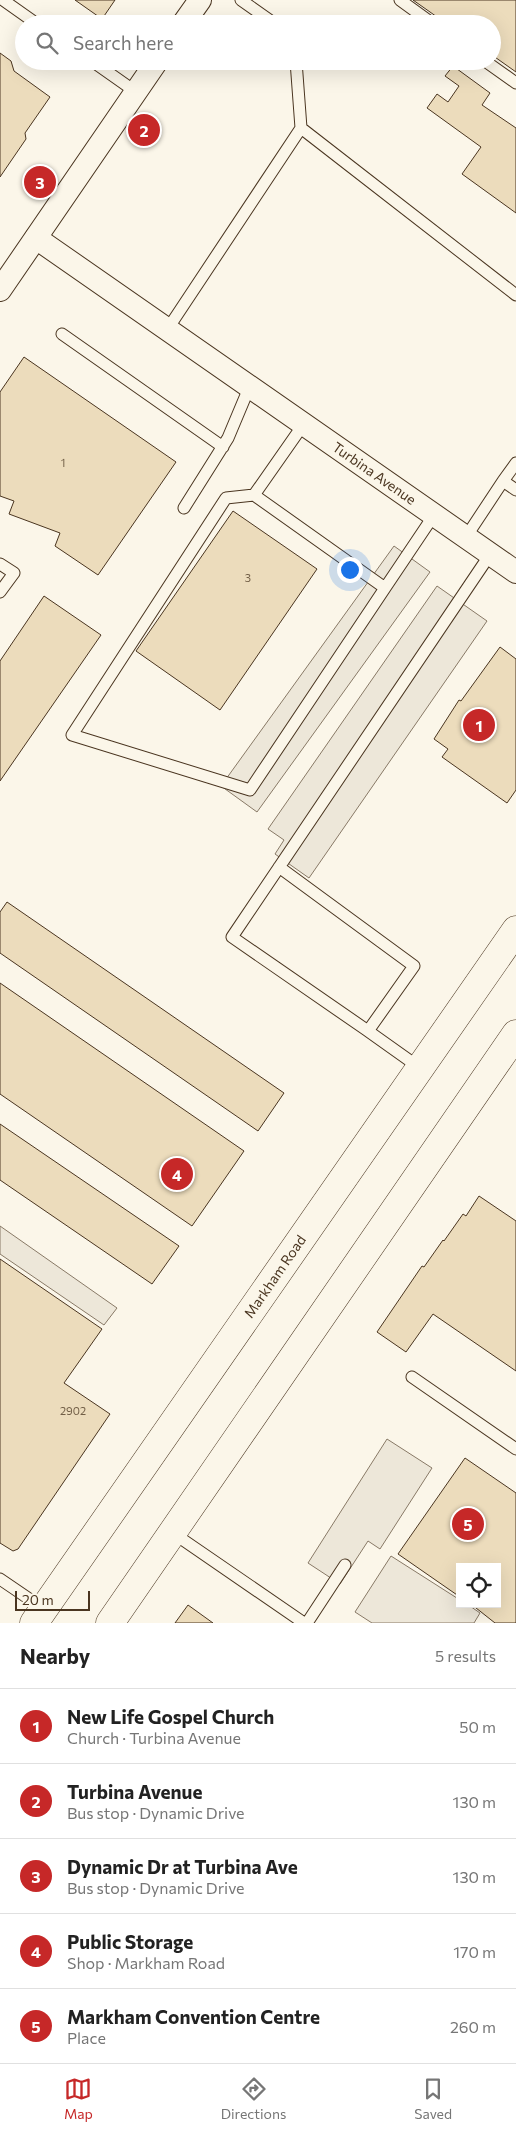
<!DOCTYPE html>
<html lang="en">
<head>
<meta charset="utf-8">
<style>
  body { margin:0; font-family:Commissioner,sans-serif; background:#f6f6f6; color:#222 }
  .controls { position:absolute; right:15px; bottom:15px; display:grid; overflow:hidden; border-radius:0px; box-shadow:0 5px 20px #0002 }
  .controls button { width:45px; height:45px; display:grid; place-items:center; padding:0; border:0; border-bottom:1px solid #e0e0e0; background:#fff; color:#222; font:25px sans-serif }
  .scale { position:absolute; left:15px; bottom:12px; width:75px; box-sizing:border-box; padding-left:5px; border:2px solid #4a3520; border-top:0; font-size:14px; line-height:18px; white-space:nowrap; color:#4a3520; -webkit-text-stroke:4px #fbf6e9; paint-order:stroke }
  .you { position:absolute; left:349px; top:569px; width:18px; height:18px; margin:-12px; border:4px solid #fff; border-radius:50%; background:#1a73e8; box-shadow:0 0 0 8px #1a73e833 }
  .badge { display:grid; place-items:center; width:32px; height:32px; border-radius:50%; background:#c62828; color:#fff; font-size:16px; font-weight:700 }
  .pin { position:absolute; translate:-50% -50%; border:2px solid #fff; box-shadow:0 1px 5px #0006 }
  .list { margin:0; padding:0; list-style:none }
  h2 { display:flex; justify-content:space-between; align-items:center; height:65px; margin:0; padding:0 20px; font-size:21px }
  h2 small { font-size:16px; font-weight:400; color:#767676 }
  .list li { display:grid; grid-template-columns:32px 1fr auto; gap:15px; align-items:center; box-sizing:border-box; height:75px; padding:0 20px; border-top:1px solid #e0e0e0 }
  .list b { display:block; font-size:19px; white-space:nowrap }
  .list p { margin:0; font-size:16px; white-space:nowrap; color:#767676 }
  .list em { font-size:16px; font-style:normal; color:#767676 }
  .icon { flex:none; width:28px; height:28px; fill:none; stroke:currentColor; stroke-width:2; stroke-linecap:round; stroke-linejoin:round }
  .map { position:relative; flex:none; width:516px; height:1623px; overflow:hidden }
  .search { position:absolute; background:#fff; box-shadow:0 5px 20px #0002; left:15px; right:15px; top:15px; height:55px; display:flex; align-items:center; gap:12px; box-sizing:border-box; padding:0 18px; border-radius:28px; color:#767676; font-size:19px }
  .sheet { height:440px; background:#fff }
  nav { display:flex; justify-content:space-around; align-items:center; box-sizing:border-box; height:70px; border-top:1px solid #e0e0e0; background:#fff; font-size:14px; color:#767676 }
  nav a { display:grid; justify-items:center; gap:2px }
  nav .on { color:#c62828 }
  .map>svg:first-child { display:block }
</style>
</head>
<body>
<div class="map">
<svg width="516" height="1623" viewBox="0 0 516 1623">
  <rect width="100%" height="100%" fill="#fbf6e9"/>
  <path fill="#ede7d9" stroke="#887966" d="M394 546 430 572 257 812 221 786Z
    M437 586 487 621 309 878 275 854 284 840 268 829Z
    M0 1226 117 1308 104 1325 0 1254Z
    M387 1439 432 1468 380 1549 368 1541 340 1584 308 1563Z
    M391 1556 460 1600V1604H467L480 1613 474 1623H372L355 1612Z"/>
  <path fill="#ecdcbc" stroke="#4a3520" d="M75 0H115L102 19Z
    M413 0H516V72L492 55V24H447Z
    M0 53 11 61 14 71 50 97 25 133 26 139 0 177Z
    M453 66 490 93 482 105 516 128V213L462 174 481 147 427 108 437 94 448 102 459 86 445 76Z
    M24 357 176 462 98 575 55 546 60 533 9 514 14 501 0 496V392Z
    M233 511 317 569 220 710 136 651Z
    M44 596 101 635 0 781V661Z
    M500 647 516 659V790L507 803 442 757 448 749 434 739 459 700 461 701Z
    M7 902 284 1093 258 1131 0 953V912Z
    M0 983 244 1151 192 1226 0 1094Z
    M0 1124 179 1246 152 1284 0 1180Z
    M479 1196 516 1221V1371L433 1314 406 1352 377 1332 422 1266 424 1267 443 1240 444 1241 463 1214 466 1216Z
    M0 1259 102 1329 64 1383 110 1414 18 1549 13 1551 0 1543Z
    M465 1458 516 1493V1623H495L471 1604H497V1567H460V1597L398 1554Z
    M188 1605 213 1623H175Z"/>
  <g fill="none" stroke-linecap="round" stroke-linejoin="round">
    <defs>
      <path id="lane" d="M3 0 37 24
        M241 0 275 24
        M400 0 433 24
        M92 61 136 92
        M485 61 516 83
        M301 128 516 295
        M167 330 301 128 296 61
        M62 334 223 447
        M303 425 254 495 385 588 434 515
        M516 463 503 481 516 490
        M254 495 226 498 72 735 250 790 385 588
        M184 508 228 438 249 388
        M466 537 503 481
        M0 564 14 573 0 592
        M279 867 414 966 368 1031 232 937 491 553
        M368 1031 420 1068
        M412 1377 516 1449
        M173 1533 304 1623
        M0 1579 44 1609
        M307 1623 345 1565"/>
      <g id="street">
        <path d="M183 24 200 0"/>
        <path id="s1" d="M36 238 516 572"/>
        <path d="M0 290 157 61"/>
      </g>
      <g id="primary">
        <path id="s2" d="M34 1623 516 930"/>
        <path d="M110 1623 516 1034"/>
      </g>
    </defs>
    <use href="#lane" stroke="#4a3520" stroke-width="13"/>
    <use href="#street" stroke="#4a3520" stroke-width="24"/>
    <use href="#primary" stroke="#4a3520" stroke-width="29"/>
    <use href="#lane" stroke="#fbf6e9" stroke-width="11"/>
    <use href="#street" stroke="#fbf6e9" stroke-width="22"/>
    <use href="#primary" stroke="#fbf6e9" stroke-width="28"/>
  </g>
  <g text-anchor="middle" stroke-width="4" stroke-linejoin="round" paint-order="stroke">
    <g font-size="11" fill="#725f47">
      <text x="63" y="467">1</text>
      <text x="248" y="582">3</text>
      <text x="73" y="1415">2902</text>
    </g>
    <g font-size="14" fill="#4a3520" stroke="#fbf6e9">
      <text dy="5" stroke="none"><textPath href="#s1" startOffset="412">Turbina Avenue</textPath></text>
      <text dy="5" stroke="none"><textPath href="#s2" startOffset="422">Markham Road</textPath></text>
    </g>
  </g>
</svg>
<div class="controls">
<button><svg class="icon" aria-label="locate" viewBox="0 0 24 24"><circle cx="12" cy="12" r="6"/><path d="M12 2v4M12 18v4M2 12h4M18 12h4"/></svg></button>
</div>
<div class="scale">20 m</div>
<div class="you"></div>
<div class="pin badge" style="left:479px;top:725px">1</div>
<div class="pin badge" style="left:144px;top:130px">2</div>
<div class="pin badge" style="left:40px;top:182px">3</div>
<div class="pin badge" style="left:177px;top:1174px">4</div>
<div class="pin badge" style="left:468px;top:1524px">5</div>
<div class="search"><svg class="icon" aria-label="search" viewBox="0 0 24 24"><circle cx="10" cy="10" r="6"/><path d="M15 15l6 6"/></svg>Search here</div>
</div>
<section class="sheet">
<h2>Nearby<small>5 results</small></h2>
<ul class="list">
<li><span class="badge">1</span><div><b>New Life Gospel Church</b><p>Church · Turbina Avenue</p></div><em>50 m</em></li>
<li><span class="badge">2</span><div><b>Turbina Avenue</b><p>Bus stop · Dynamic Drive</p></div><em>130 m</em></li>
<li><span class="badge">3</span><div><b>Dynamic Dr at Turbina Ave</b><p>Bus stop · Dynamic Drive</p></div><em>130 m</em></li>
<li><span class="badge">4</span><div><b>Public Storage</b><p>Shop · Markham Road</p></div><em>170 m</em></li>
<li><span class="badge">5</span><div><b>Markham Convention Centre</b><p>Place</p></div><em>260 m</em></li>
</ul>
</section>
<nav>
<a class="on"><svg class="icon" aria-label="map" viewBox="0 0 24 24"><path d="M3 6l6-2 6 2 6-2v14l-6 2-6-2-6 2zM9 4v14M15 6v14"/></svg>Map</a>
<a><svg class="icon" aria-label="directions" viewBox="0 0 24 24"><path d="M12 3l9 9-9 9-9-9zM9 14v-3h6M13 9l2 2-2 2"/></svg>Directions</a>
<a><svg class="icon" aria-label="saved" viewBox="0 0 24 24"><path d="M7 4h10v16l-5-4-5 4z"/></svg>Saved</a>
</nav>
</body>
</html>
